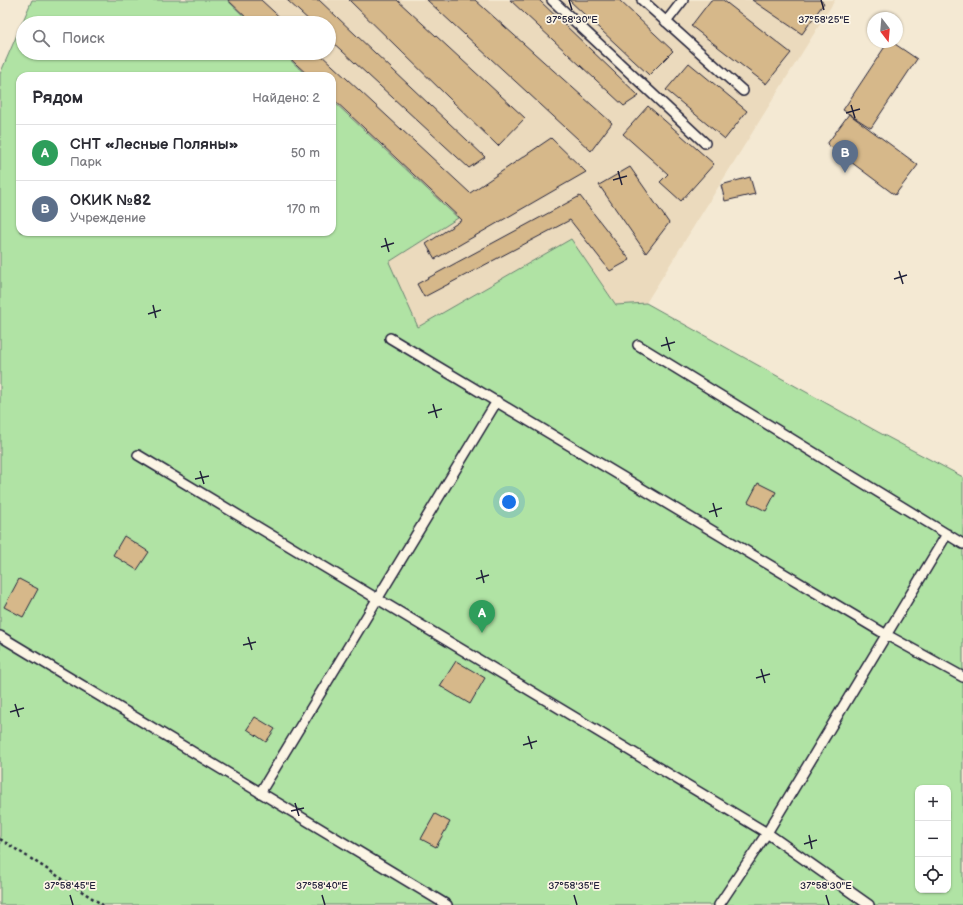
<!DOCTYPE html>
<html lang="ru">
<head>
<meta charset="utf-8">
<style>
  body { margin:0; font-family:"Balsamiq Sans",sans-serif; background:#f7f7f7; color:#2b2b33 }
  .controls { position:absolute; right:12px; bottom:12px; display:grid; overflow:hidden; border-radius:8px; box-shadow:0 1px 3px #0004 }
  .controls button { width:36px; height:36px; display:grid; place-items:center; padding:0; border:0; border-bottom:1px solid #e1e1e2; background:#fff; color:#2b2b33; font:20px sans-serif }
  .compass { position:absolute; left:867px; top:12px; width:36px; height:36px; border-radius:50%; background:#fff; box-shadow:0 1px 3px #0004; rotate:164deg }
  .you { position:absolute; left:509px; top:502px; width:14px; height:14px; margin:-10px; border:3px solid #fff; border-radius:50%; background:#1a73e8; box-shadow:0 0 0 6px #1a73e833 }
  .badge { display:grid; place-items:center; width:26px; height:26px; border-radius:50%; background:#22223b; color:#fff; font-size:13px; font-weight:700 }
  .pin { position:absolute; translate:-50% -33px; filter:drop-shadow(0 1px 2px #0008) }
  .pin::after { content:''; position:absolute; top:21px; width:14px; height:12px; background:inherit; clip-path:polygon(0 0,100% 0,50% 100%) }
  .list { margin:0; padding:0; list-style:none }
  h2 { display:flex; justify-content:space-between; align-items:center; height:52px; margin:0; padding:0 16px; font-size:17px }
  h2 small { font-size:13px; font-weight:400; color:#7c7c81 }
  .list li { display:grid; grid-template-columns:26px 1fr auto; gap:12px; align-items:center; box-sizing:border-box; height:56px; padding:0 16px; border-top:1px solid #e1e1e2 }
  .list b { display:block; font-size:15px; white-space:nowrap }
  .list p { margin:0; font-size:13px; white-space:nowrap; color:#7c7c81 }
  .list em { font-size:13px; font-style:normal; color:#7c7c81 }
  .icon { flex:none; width:22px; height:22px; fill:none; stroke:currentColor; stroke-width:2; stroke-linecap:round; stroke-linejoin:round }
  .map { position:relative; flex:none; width:963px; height:905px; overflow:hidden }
  .search { position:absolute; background:#fff; box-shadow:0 1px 3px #0004; left:16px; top:16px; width:320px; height:44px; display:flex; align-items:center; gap:10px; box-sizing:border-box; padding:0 14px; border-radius:22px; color:#7c7c81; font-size:15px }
  .panel { position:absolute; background:#fff; box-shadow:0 1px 3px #0004; left:16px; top:72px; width:320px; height:164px; border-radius:12px }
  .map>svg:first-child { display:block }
</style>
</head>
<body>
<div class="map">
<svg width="963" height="905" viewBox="0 0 963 905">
  <rect width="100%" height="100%" fill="#f4e9d3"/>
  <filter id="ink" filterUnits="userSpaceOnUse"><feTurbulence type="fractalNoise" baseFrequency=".025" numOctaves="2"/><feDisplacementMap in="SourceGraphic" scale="8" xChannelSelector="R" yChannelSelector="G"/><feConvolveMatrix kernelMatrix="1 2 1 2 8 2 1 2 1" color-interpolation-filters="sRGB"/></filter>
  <g filter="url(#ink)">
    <path fill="#ebdabd" d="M227 0H835L646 303 616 305 571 239 418 327 389 262 457 218 332 100V76H307L283 53H329V23H251Z"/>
    <path fill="#b0e3a4" stroke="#698270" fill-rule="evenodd" d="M32 0H227L251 23H23V53H283L307 76H20V232H332V100L458 218 389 262 418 327 571 239 616 305 646 303 878 432 963 477V905H0V74ZM918 788H948V890H918Z"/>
    <path fill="#d6b88a" stroke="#22223b" d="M228 0H261L286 23H252Z
      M287 0H319L485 157 469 168 329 39V23H312Z
      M349 0H397L525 118 498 146Z
      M427 0H475L612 123 591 151Z
      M510 0H539L639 96 624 106Z
      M569 0H619L673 51 649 75Z
      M711 0H723L791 53 766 84 691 26Z
      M752 0H820L824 3 802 34Z
      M888 42H892L917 59 871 128 843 110Z
      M284 53H319L470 193 551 138 586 172 435 259 426 244 462 220 332 98V76H309Z
      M689 63 747 111 725 139 666 90Z
      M648 106 714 164 681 201 660 182 668 174 623 134Z
      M849 114 918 165 895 195 827 144Z
      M630 167 669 223 646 253 599 185Z
      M750 177 755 194 725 201 721 185Z
      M580 196 630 260 610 271 570 220 424 297 417 284Z
      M758 483 776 492 766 511 748 502Z
      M124 536 149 552 137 570 113 555Z
      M19 579 38 589 23 617 4 607Z
      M456 661 485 678 470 704 440 686Z
      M255 717 275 729 266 742 247 729Z
      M435 814 450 822 436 847 421 839Z"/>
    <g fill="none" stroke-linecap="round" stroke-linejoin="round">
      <defs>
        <path id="lane" d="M552 0 705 143
          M642 0 743 91
          M666 22 683 0
          M390 338 885 634 963 677
          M638 345 963 544
          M138 455 767 833 869 905
          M0 636 447 905
          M260 793 497 401
          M719 905 767 833 947 534"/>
      </defs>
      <use href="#lane" stroke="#22223b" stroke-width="12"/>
      <path stroke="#22223b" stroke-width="2.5" stroke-dasharray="3 3" stroke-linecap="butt" d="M0 839 103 905"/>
      <use href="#lane" stroke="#fcf5e5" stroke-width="9"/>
    </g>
  </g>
  <path fill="none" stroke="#22223b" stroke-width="1.5" d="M569 0 572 10M821 0 824 10M851 105 855 118M846 113 860 109M618 171 622 185M613 180 627 176M385 238 389 252M381 247 394 243M899 271 903 284M894 279 907 275M153 305 156 318M148 314 161 310M666 337 670 351M661 346 675 342M433 404 437 418M428 413 442 409M200 471 204 484M195 479 209 476M713 503 717 517M709 512 722 508M481 570 484 583M476 579 489 575M248 637 252 650M243 645 256 642M761 669 765 683M756 678 770 674M15 704 19 717M10 712 24 708M528 736 532 749M523 745 537 741M295 803 299 816M291 811 304 808M809 835 812 849M804 844 817 840M70 895 73 905M322 895 325 905M574 895 577 905M826 895 829 905"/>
  <g font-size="10" text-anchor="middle" fill="#22223b" stroke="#fcf5e5" stroke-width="3.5" stroke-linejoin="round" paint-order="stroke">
    <text x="572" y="23">37°58'30"E</text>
    <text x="824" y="23">37°58'25"E</text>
    <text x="70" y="889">37°58'45"E</text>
    <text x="322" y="889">37°58'40"E</text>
    <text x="574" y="889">37°58'35"E</text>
    <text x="826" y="889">37°58'30"E</text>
  </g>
</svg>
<div class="controls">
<button>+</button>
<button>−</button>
<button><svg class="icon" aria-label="locate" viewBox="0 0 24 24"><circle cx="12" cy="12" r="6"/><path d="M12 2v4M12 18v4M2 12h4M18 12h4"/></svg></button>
</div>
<svg class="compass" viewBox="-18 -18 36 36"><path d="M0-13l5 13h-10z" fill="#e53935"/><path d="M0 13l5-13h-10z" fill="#7c7c81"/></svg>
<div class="you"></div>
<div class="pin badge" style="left:482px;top:633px;background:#2e9e5b">A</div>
<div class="pin badge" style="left:845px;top:173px;background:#5c6f8a">B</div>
<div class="search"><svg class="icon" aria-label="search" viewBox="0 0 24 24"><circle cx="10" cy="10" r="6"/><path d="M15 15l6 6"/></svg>Поиск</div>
<section class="panel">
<h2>Рядом<small>Найдено: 2</small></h2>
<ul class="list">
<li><span class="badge" style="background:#2e9e5b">A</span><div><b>СНТ «Лесные Поляны»</b><p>Парк</p></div><em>50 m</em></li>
<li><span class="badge" style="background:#5c6f8a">B</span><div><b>ОКИК №82</b><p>Учреждение</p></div><em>170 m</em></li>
</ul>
</section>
</div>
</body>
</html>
